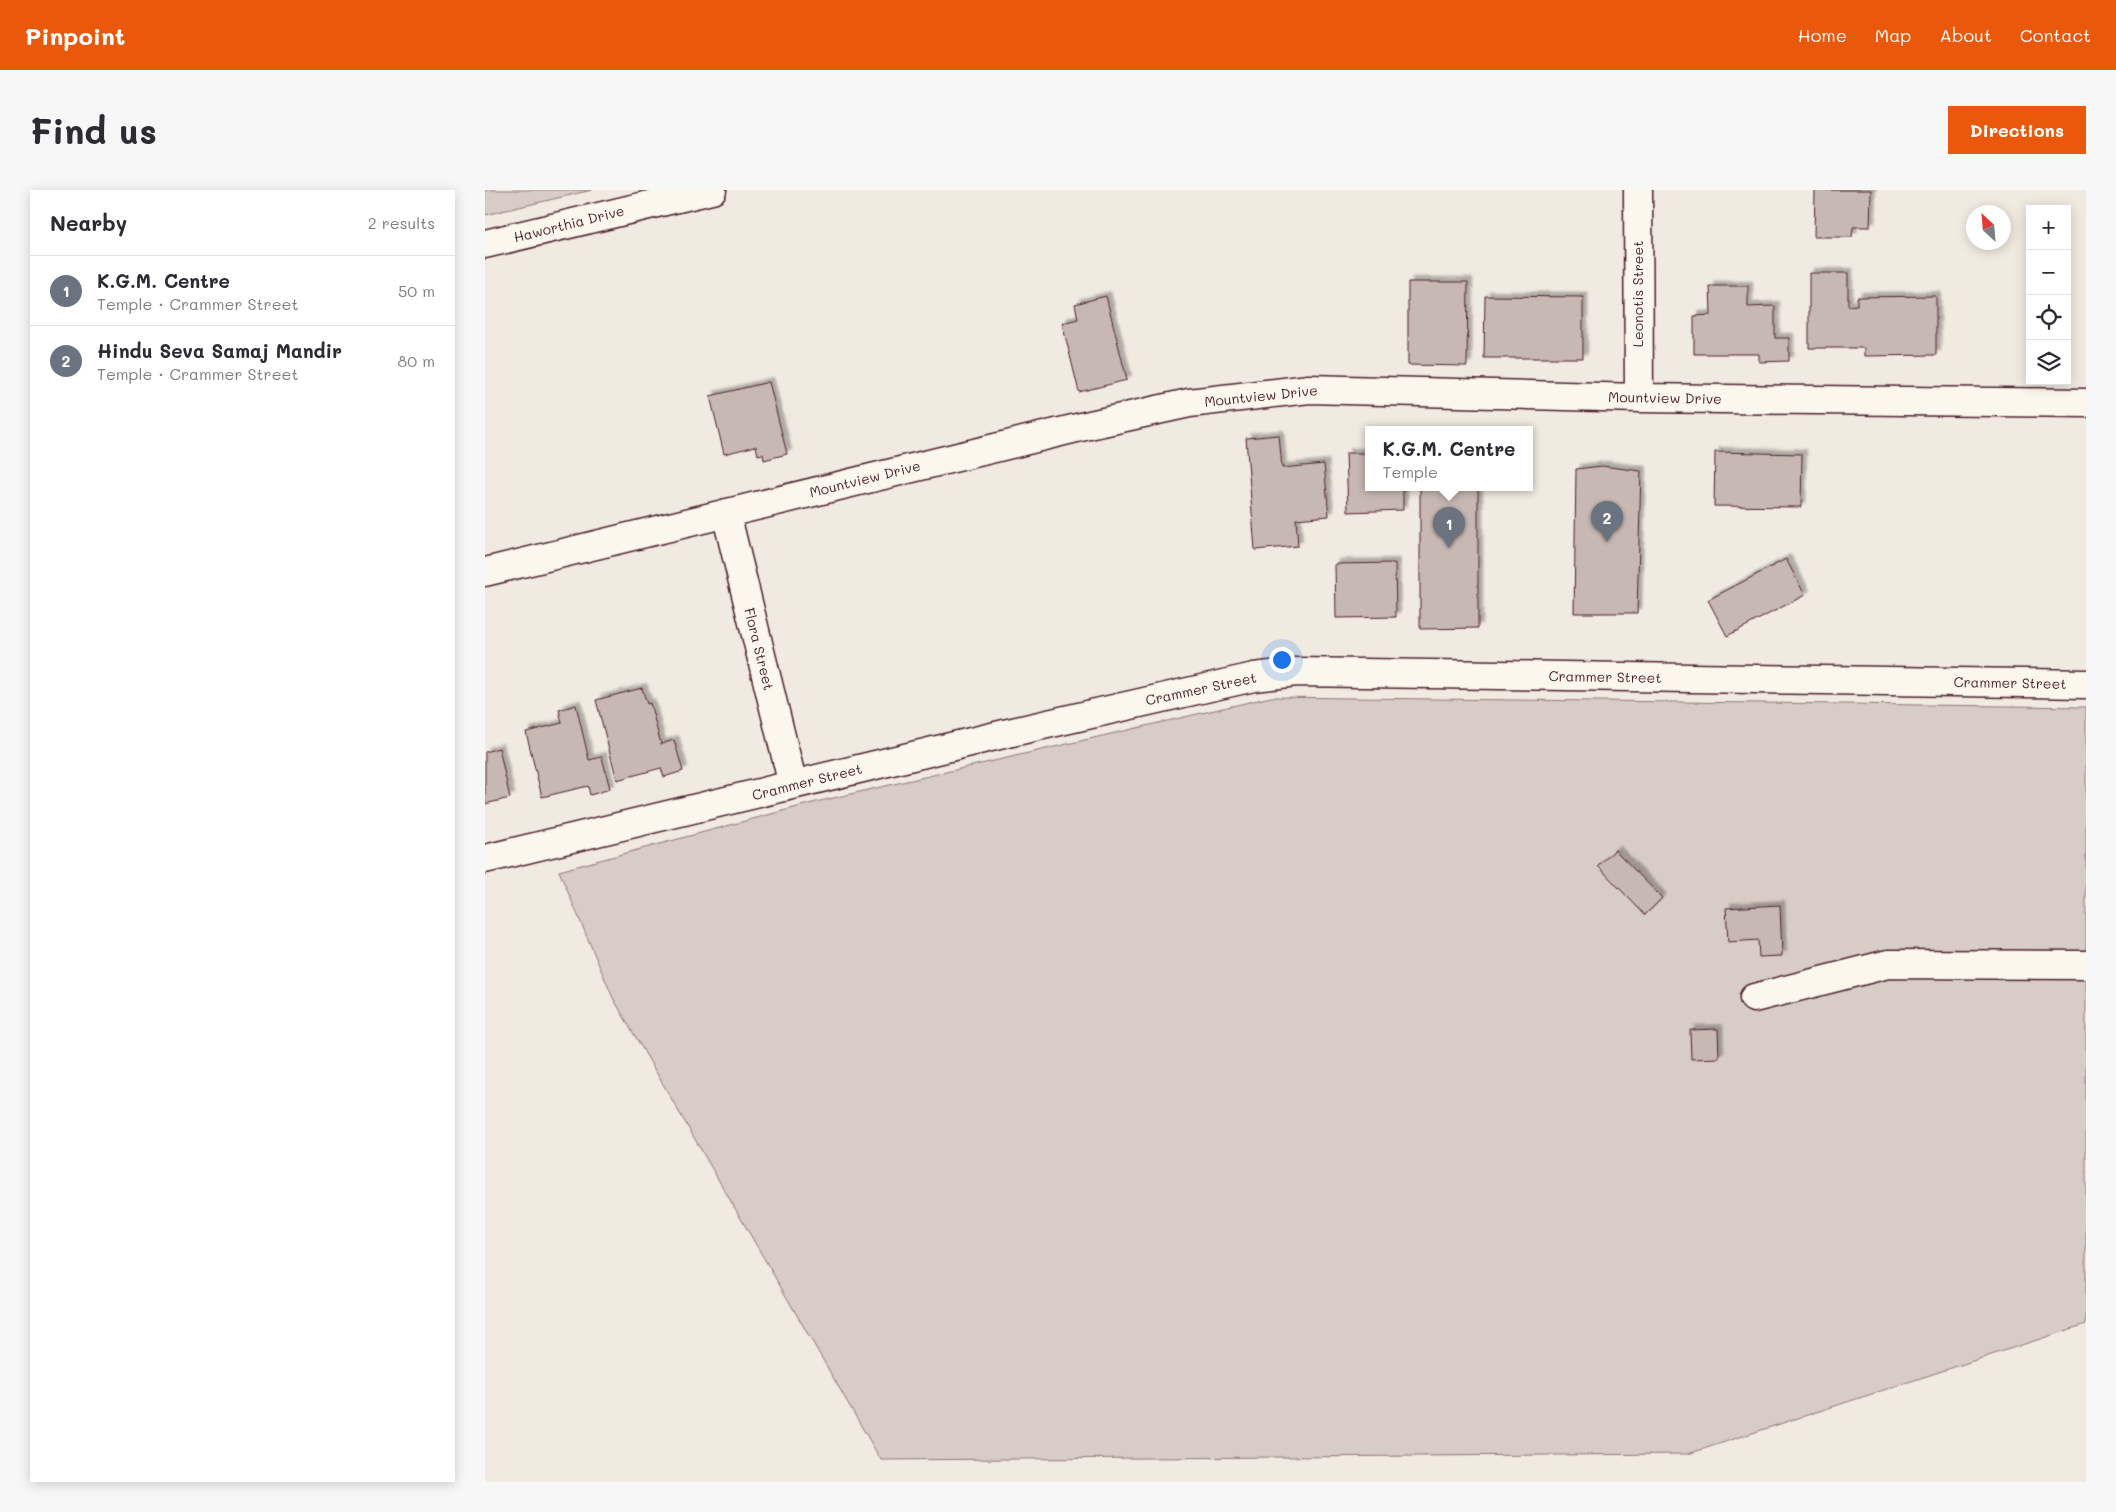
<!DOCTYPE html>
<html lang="en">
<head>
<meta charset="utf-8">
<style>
  body { margin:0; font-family:Mali,sans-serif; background:#f7f7f7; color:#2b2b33 }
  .controls { position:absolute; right:15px; top:15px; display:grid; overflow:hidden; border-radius:0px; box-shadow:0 2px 12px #0003 }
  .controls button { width:45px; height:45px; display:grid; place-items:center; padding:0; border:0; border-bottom:1px solid #e1e1e2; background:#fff; color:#2b2b33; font:25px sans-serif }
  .compass { position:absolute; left:1481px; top:15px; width:45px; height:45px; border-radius:50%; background:#fff; box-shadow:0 2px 12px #0003; rotate:334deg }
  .you { position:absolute; left:796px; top:469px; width:18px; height:18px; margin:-12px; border:4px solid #fff; border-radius:50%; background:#1a73e8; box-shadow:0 0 0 8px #1a73e833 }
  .badge { display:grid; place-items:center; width:32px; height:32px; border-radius:50%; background:#ea580c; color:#fff; font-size:16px; font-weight:700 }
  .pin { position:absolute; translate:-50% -41px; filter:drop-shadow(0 1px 2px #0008) }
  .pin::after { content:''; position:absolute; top:26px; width:18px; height:15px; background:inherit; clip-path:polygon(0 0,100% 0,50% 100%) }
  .popup { position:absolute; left:880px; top:236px; width:168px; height:65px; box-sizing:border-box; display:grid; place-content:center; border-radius:0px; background:#fff; filter:drop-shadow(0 1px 4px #0005); font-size:16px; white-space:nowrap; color:#7c7c81 }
  .popup b { font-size:19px; color:#2b2b33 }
  .popup::after { content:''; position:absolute; left:50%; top:100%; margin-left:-10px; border:10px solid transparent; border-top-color:#fff }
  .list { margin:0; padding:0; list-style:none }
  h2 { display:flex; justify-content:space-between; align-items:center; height:65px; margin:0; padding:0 20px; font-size:21px }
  h2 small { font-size:16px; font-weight:400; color:#7c7c81 }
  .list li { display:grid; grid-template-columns:32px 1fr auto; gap:15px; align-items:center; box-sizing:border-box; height:70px; padding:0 20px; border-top:1px solid #e1e1e2 }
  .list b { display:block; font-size:19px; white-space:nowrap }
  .list p { margin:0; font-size:16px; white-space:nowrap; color:#7c7c81 }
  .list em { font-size:16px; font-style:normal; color:#7c7c81 }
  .icon { flex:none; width:28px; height:28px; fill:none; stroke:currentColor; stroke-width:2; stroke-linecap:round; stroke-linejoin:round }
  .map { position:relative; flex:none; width:1601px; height:1292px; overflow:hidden; border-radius:0px }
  header { display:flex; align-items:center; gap:30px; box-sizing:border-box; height:70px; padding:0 25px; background:#ea580c; color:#fff }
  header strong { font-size:24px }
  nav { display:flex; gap:28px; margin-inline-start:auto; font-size:18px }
  .intro { display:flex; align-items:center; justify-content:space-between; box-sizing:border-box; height:120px; padding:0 30px }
  h1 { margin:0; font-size:35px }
  .button { padding:12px 22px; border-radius:0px; background:#ea580c; color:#fff; font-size:18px; font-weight:700 }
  main { display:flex; gap:30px; padding:0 30px }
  aside { flex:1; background:#fff; border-radius:0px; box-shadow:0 2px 12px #0003 }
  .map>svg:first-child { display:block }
</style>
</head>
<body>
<header>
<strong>Pinpoint</strong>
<nav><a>Home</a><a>Map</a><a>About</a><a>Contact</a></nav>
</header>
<div class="intro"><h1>Find us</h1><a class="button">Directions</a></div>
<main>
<aside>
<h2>Nearby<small>2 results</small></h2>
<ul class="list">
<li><span class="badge" style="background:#6b7280">1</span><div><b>K.G.M. Centre</b><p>Temple · Crammer Street</p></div><em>50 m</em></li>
<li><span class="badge" style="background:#6b7280">2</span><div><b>Hindu Seva Samaj Mandir</b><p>Temple · Crammer Street</p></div><em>80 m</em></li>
</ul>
</aside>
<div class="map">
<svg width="1601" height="1292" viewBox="0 0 1601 1292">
  <defs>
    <filter id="shadow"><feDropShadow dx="4.5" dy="-4.5" stdDeviation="1" flood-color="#0004"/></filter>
  </defs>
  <rect width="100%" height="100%" fill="#f0eae0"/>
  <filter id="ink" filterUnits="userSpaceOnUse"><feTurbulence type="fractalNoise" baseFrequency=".02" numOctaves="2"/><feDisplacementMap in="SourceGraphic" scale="10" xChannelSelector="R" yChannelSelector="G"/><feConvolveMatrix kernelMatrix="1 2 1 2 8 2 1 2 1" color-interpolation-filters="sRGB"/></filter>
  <g filter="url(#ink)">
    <path fill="#d8ccc6" stroke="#917678" d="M0 0H107L0 25Z
      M786 507 1601 517V1134L1203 1264 396 1270 128 808 74 681 331 612Z"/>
    <path fill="#c8b8b3" stroke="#4a1f2b" filter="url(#shadow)" d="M1330 0H1386L1385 37H1368L1367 47H1329Z
      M1324 83H1363V116L1372 115V107L1451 106V165L1379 166V158H1324Z
      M923 92H983L982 176 923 175Z
      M1225 96H1263V117L1290 116V148H1304V171L1274 172V164H1209V126L1226 125Z
      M621 106 642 190 594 202 577 133 593 129 590 114Z
      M1000 106 1098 107V168H999Z
      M284 192 302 264 279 270 278 264 273 265 271 256 239 264 225 206Z
      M794 245 797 278 839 274 844 326 811 329 813 356 770 360 761 248Z
      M1230 262 1317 264 1316 317 1229 316Z
      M861 263H884V297H918V320L863 322Z
      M1117 276 1156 281 1152 423H1089L1091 279Z
      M935 297H993V438L935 439Z
      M1301 369 1320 405 1242 446 1223 410Z
      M910 373 911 427 851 428 850 374Z
      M157 498 162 514 165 513 176 554 189 550 198 581 179 587 176 578 132 590 111 510Z
      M91 515 104 570 117 567 125 599 105 605 103 596 57 607 41 542 77 533 74 520Z
      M14 558 25 608 0 614V562Z
      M1130 660 1177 708 1160 725 1113 676Z
      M1295 715 1297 766 1274 767 1273 750 1243 752 1241 718Z
      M1233 839 1234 868 1206 869 1205 840Z"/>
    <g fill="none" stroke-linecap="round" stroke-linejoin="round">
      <defs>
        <path id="minor" d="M1153 0 1154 208
          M0 54 227 0
          M241 323 308 595
          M0 382 600 236 704 213 824 199 1154 208 1601 213
          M0 669 523 543 769 487 811 482 1601 494
          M1269 808 1403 774 1601 775"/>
      </defs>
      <use href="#minor" stroke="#4a1f2b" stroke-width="31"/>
      <use href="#minor" stroke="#fbf7ec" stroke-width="28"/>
    </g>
  </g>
  <g text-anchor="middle" stroke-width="4.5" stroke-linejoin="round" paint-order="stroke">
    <g font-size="14" fill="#4a1f2b" stroke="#fbf7ec">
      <text transform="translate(84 34) rotate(-14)" y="5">Haworthia Drive</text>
      <text transform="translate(1153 104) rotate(-90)" y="5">Leonotis Street</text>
      <text transform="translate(776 206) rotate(-6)" y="5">Mountview Drive</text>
      <text transform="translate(1180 208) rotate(1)" y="5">Mountview Drive</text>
      <text transform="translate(380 289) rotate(-14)" y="5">Mountview Drive</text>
      <text transform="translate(274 459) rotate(76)" y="5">Flora Street</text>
      <text transform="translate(1120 487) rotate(1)" y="5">Crammer Street</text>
      <text transform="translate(1525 493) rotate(1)" y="5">Crammer Street</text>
      <text transform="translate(716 499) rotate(-12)" y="5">Crammer Street</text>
      <text transform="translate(322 592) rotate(-14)" y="5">Crammer Street</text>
    </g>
  </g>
</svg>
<div class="controls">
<button>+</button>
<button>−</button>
<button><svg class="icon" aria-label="locate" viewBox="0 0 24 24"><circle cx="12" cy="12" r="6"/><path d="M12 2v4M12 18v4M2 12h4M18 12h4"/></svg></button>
<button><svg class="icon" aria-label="layers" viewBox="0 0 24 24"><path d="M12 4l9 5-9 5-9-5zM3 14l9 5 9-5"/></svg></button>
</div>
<svg class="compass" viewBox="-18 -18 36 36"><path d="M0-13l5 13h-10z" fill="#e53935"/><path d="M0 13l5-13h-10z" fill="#7c7c81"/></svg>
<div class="you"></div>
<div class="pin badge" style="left:964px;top:358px;background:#6b7280">1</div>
<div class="popup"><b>K.G.M. Centre</b>Temple</div>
<div class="pin badge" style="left:1122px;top:352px;background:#6b7280">2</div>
</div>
</main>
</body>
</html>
